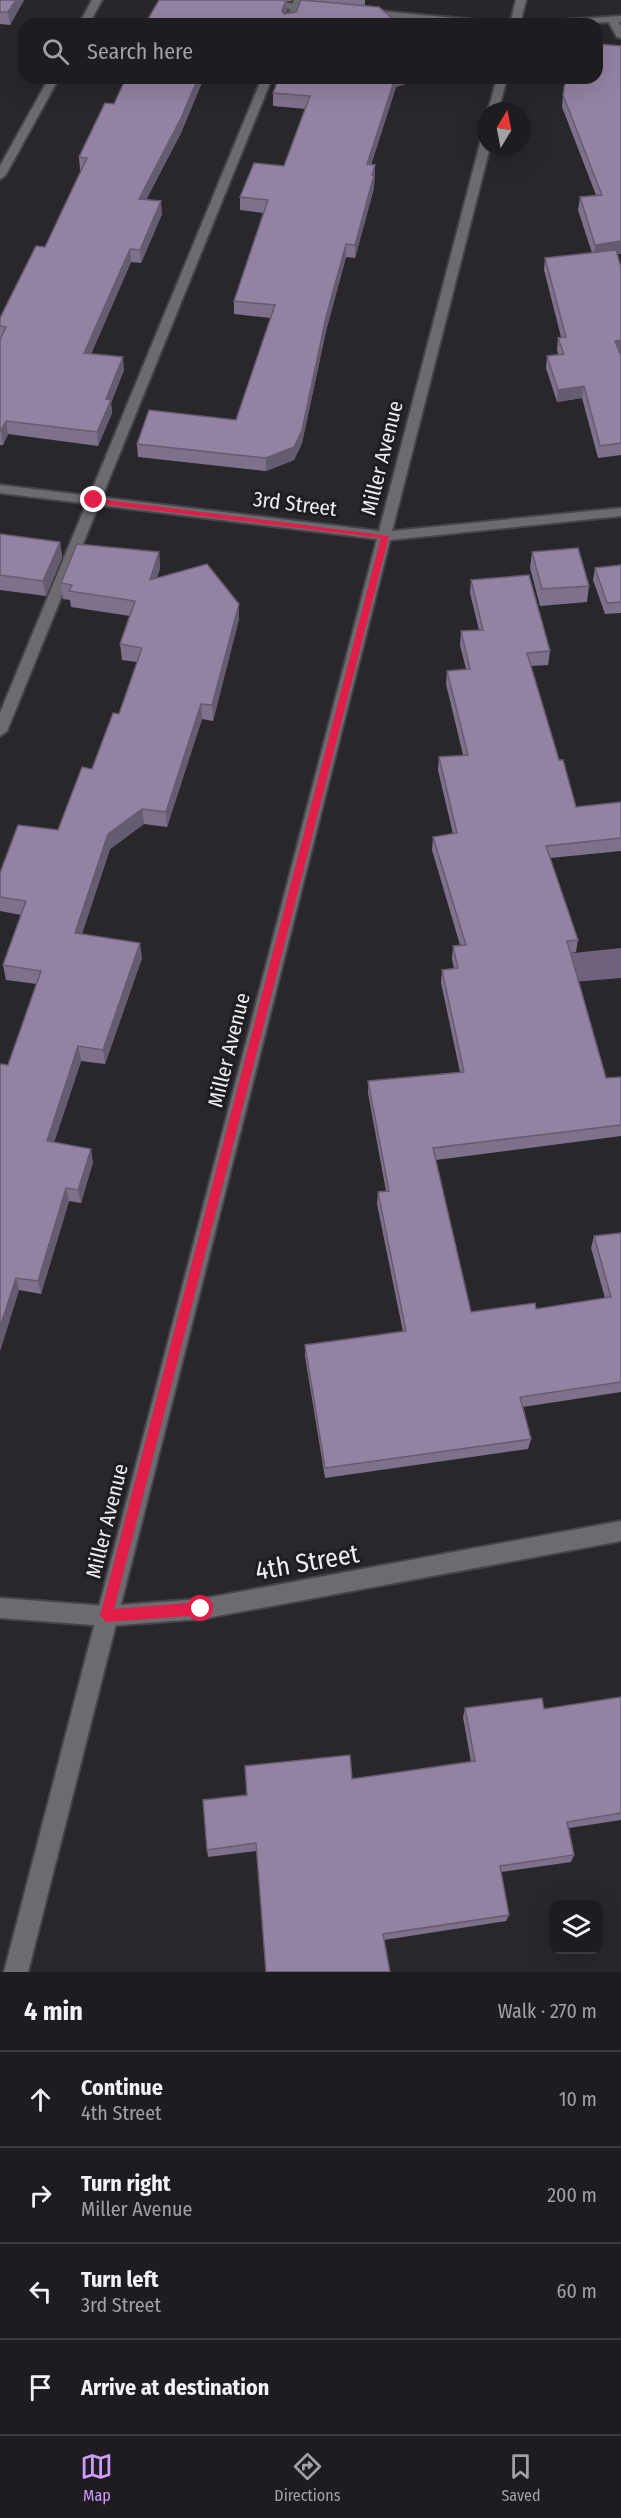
<!DOCTYPE html>
<html lang="en">
<head>
<meta charset="utf-8">
<style>
  body { margin:0; font-family:"Fira Sans Condensed",sans-serif; background:#27252a; color:#f1f3f6 }
  .controls { position:absolute; right:18px; bottom:18px; display:grid; overflow:hidden; border-radius:12px; box-shadow:0 6px 24px #0002 }
  .controls button { width:54px; height:54px; display:grid; place-items:center; padding:0; border:0; border-bottom:2px solid #3c3a3f; background:#1f1c21; color:#f1f3f6; font:30px sans-serif }
  .compass { position:absolute; left:477px; top:102px; width:54px; height:54px; border-radius:50%; background:#1f1c21; box-shadow:0 6px 24px #0002; rotate:10deg }
  .stop { position:absolute; width:18px; height:18px; margin:-14px; border:4px solid #e11d48; border-radius:50%; background:#fff }
  .stop.end { background:#e11d48; border-color:#fff; box-shadow:0 2px 6px #0008 }
  .list { margin:0; padding:0; list-style:none }
  h2 { display:flex; justify-content:space-between; align-items:center; height:78px; margin:0; padding:0 24px; font-size:26px }
  h2 small { font-size:20px; font-weight:400; color:#a1a1a5 }
  .list li { display:grid; grid-template-columns:39px 1fr auto; gap:18px; align-items:center; box-sizing:border-box; height:96px; padding:0 24px; border-top:2px solid #3c3a3f }
  .list b { display:block; font-size:22px; white-space:nowrap }
  .list p { margin:0; font-size:20px; white-space:nowrap; color:#a1a1a5 }
  .list em { font-size:20px; font-style:normal; color:#a1a1a5 }
  .icon { flex:none; width:33px; height:33px; fill:none; stroke:currentColor; stroke-width:2; stroke-linecap:round; stroke-linejoin:round }
  .map { position:relative; flex:none; width:621px; height:1972px; overflow:hidden }
  .search { position:absolute; background:#1f1c21; box-shadow:0 6px 24px #0002; left:18px; right:18px; top:18px; height:66px; display:flex; align-items:center; gap:15px; box-sizing:border-box; padding:0 21px; border-radius:18px; color:#a1a1a5; font-size:22px }
  .sheet { height:462px; background:#1f1c21 }
  nav { display:flex; justify-content:space-around; align-items:center; box-sizing:border-box; height:84px; border-top:2px solid #3c3a3f; background:#1f1c21; font-size:16px; color:#a1a1a5 }
  nav a { display:grid; justify-items:center; gap:3px }
  nav .on { color:#d09dff }
  .map>svg:first-child { display:block }
</style>
</head>
<body>
<div class="map">
<svg width="621" height="1972" viewBox="0 0 621 1972">
  <rect width="100%" height="100%" fill="#29262c"/>
  <path fill="#70627f" d="M621 948V978L561 983 554 955Z"/>
  <g fill="none" stroke-linecap="round" stroke-linejoin="round">
    <defs>
      <path id="service" d="M294 0H304L294 24H284Z
        M609 17 617 19 621 26V38L617 37 607 19Z
        M262 78H272L7 731 0 736V713Z"/>
      <path id="minor" d="M92 0H102L89 24H79Z
        M266 1 318 6 323 9 318 12 263 6 261 4Z
        M368 10 489 21 494 24H456L365 15V11Z
        M621 16V22L542 24 547 21Z
        M49 78H59L5 176 0 179V166Z
        M621 1521V1541L201 1619 106 1626 0 1618V1598L106 1606 201 1599Z"/>
      <path id="tertiary" d="M516 0H526L520 24H510Z
        M497 78H507L498 111H488Z
        M486 137V147H490L392 531 621 508V516L390 540 28 1972H4L377 539 0 493V485L379 531 481 140Z"/>
    </defs>
    <use href="#service" stroke="#464449" stroke-width="4"/>
    <use href="#minor" stroke="#464449" stroke-width="4"/>
    <use href="#tertiary" stroke="#464449" stroke-width="4"/>
    <use href="#service" fill="#6d6a70" fill-rule="evenodd"/>
    <use href="#minor" fill="#6d6a70" fill-rule="evenodd"/>
    <use href="#tertiary" fill="#6d6a70" fill-rule="evenodd"/>
  </g>
  <path fill="#7e718b" d="M0 0H24L10 25 0 24Z
    M159 0H292L291 1H287V11L286 13 296 12 301 0H365V6L399 24H145Z
    M279 78H418V80L396 87 371 165H375L374 188 355 258 346 257 326 331 302 443 294 460 266 471 138 457 137 444 236 420 271 318 234 314V301L263 213 240 210V197L284 166 306 109 273 106V93Z
    M597 78 617 254 620 352 621 356V455L598 458 582 398 557 402 546 368 547 356 558 354 557 350 558 338 561 337 544 270 545 258 592 253 578 210 580 197 596 195 562 107 563 95Z
    M114 104 182 131 146 199 162 214 141 263 131 262 91 354 124 370 111 403 112 413 98 446 8 434 3 445H0V318L45 247 82 170H80L79 157Z
    M0 534 60 542 62 557 46 596 0 590Z
    M159 552 160 568 157 578 239 619 213 721 202 719 167 827 144 824 110 849 82 934 142 958 105 1064 81 1061 54 1142 93 1162 81 1203 69 1201 41 1294 19 1290 0 1351V1064L8 1065 37 984 6 980 3 965 21 915 0 911V873L58 830 92 769 119 714 137 662 122 660 120 644 130 616 71 607 70 600 63 599 61 583Z
    M532 552 589 586 587 602 540 606 530 568Z
    M621 565V613L605 614 593 580 595 568Z
    M471 580 550 651 548 665 531 666 559 760 576 807 621 802V851L550 858 578 940 576 952 571 953 606 1078 621 1077V1136L436 1160 471 1312 536 1309 605 1298 591 1248 594 1236 621 1233V1392L523 1407 531 1439 528 1449 325 1478 305 1356V1345L403 1332 377 1204 378 1192 386 1191 368 1093V1081L460 1072 441 983 442 970 454 969 452 959 453 946 460 945 432 850 433 837 453 834 438 770 439 757 463 755 446 684 447 671 466 669 460 645 461 631 479 630 470 593Z
    M621 1697V1820L569 1828 574 1855 571 1862 501 1872 509 1915 506 1921 384 1940 257 1851 208 1857 207 1850 247 1795 471 1762 463 1717 465 1708 544 1709Z"/>
  <path fill="#665c71" d="M16 0H24L10 25 8 12Z
    M286 0 287 11 282 23V11Z
    M198 78H204L182 131 140 212 139 199Z
    M395 78H418V80L396 87 367 177V164Z
    M375 165 374 188 355 258V245L372 175Z
    M161 201 162 214 141 263 140 250Z
    M621 241V254L594 258 595 245Z
    M346 244V257L326 331 302 443 294 460 266 471V458L326 317Z
    M130 249 131 262 86 366 84 353Z
    M621 340V352L614 353 615 341Z
    M123 357 124 370 111 403 112 413 98 446 97 432 106 399Z
    M584 386 582 398 557 402 558 390Z
    M6 421 8 434 3 445 1 432Z
    M60 542 62 557 46 596 43 581Z
    M159 552 160 568 151 595 150 580Z
    M239 604V619L213 721 212 705Z
    M201 704 202 719 167 827 166 812Z
    M142 809 144 824 110 849 77 948 75 933 108 834Z
    M140 943 142 958 105 1064 103 1050Z
    M78 1046 81 1061 50 1155 47 1141Z
    M91 1149 93 1162 81 1203 78 1190Z
    M66 1188 69 1201 41 1294 38 1281Z
    M16 1278 19 1290 0 1351V1327Z"/>
  <path fill="#9283a2" stroke="#665c71" stroke-width="1.5" d="M0 0H16L8 12H0Z
    M159 0H286L282 11 284 14 296 12 301 0 379 7 399 24H145Z
    M597 44 621 46V241L595 245 580 197 602 195 563 95 566 78H597Z
    M126 78H198L181 118 139 199 161 201 140 250 130 249 84 353 123 357 106 399 111 400 97 432 6 421 0 432V340L6 327 0 326V318L36 246 45 247 87 158 79 157 105 103 114 104Z
    M279 78H395L367 164 375 165 372 175H374L355 245 346 244 326 317 302 430 294 447 266 458 137 444 149 410 236 420 275 305 234 301 268 200 240 197 254 163 284 166 310 96 273 93Z
    M616 250 621 267V340L615 341 621 356V443L600 446 584 386 558 390 547 356 564 354 558 338 566 337 545 258Z
    M0 534 60 542 43 581 0 575Z
    M77 544 159 552 150 580 207 564 239 604 212 705 201 704 166 812 142 809 108 834 75 933 140 943 103 1050 78 1046 47 1141 91 1149 78 1190 66 1188 38 1281 16 1278 0 1327V1064L8 1065 41 971 3 965 26 901 0 897V873L18 825 58 830 82 767 92 769 113 713 119 714 142 648 120 644 135 601 69 591 72 585 61 583Z
    M578 548 589 586 542 589 532 552Z
    M621 565V602L607 603 595 568Z
    M529 575 550 651 527 653 559 760H563L576 807 621 802V838L546 846 578 940 567 941 606 1078 621 1077V1125L433 1148 471 1312 535 1303 536 1309 611 1297 594 1236 621 1233V1382L520 1397 531 1439 325 1468 305 1345 406 1331 378 1192 389 1191 368 1081 464 1072 442 970 458 968 453 946 466 945 433 837 457 833 439 757 468 755 447 671 470 669 461 631 483 630 471 580Z
    M621 1697V1813L567 1822 574 1855 500 1866 509 1915 383 1934 390 1972H266L256 1843 207 1850 203 1800 247 1795 245 1766 350 1755 352 1779 475 1761 465 1708 542 1698 544 1709Z"/>
  <path fill="#e11d48" d="M91 498 389 536 114 1609 201 1602 207 1609 201 1615 106 1622 100 1616 381 538 94 503Z"/>
  <g text-anchor="middle" stroke-width="6" stroke-linejoin="round" paint-order="stroke">
    <g font-size="21" fill="#efedf1" stroke="#1f1c22">
      <text transform="translate(382 458) rotate(-76)" y="7">Miller Avenue</text>
      <text transform="translate(295 504) rotate(7)" y="7">3rd Street</text>
      <text transform="translate(229 1050) rotate(-76)" y="7">Miller Avenue</text>
      <text transform="translate(107 1521) rotate(-76)" y="7">Miller Avenue</text>
    </g>
    <g font-size="26" fill="#efedf1" stroke="#1f1c22">
      <text transform="translate(307 1562) rotate(-10)" y="9">4th Street</text>
    </g>
  </g>
</svg>
<div class="controls">
<button><svg class="icon" aria-label="layers" viewBox="0 0 24 24"><path d="M12 4l9 5-9 5-9-5zM3 14l9 5 9-5"/></svg></button>
</div>
<svg class="compass" viewBox="-18 -18 36 36"><path d="M0-13l5 13h-10z" fill="#e53935"/><path d="M0 13l5-13h-10z" fill="#a1a1a5"/></svg>
<div class="stop" style="left:201px;top:1609px"></div>
<div class="stop end" style="left:94px;top:500px"></div>
<div class="search"><svg class="icon" aria-label="search" viewBox="0 0 24 24"><circle cx="10" cy="10" r="6"/><path d="M15 15l6 6"/></svg>Search here</div>
</div>
<section class="sheet">
<h2>4 min<small>Walk · 270 m</small></h2>
<ul class="list">
<li><svg class="icon" aria-label="ahead" viewBox="0 0 24 24"><path d="M12 20V5M6 11l6-6 6 6"/></svg><div><b>Continue</b><p>4th Street</p></div><em>10 m</em></li>
<li><svg class="icon" aria-label="right" viewBox="0 0 24 24"><path d="M7 20v-9h11M14 6l5 5-5 5"/></svg><div><b>Turn right</b><p>Miller Avenue</p></div><em>200 m</em></li>
<li><svg class="icon" aria-label="left" viewBox="0 0 24 24"><path d="M17 20v-9H6M10 6l-5 5 5 5"/></svg><div><b>Turn left</b><p>3rd Street</p></div><em>60 m</em></li>
<li><svg class="icon" aria-label="arrive" viewBox="0 0 24 24"><path d="M6 21V4h12l-3 4 3 4H6"/></svg><div><b>Arrive at destination</b></div></li>
</ul>
</section>
<nav>
<a class="on"><svg class="icon" aria-label="map" viewBox="0 0 24 24"><path d="M3 6l6-2 6 2 6-2v14l-6 2-6-2-6 2zM9 4v14M15 6v14"/></svg>Map</a>
<a><svg class="icon" aria-label="directions" viewBox="0 0 24 24"><path d="M12 3l9 9-9 9-9-9zM9 14v-3h6M13 9l2 2-2 2"/></svg>Directions</a>
<a><svg class="icon" aria-label="saved" viewBox="0 0 24 24"><path d="M7 4h10v16l-5-4-5 4z"/></svg>Saved</a>
</nav>
</body>
</html>
